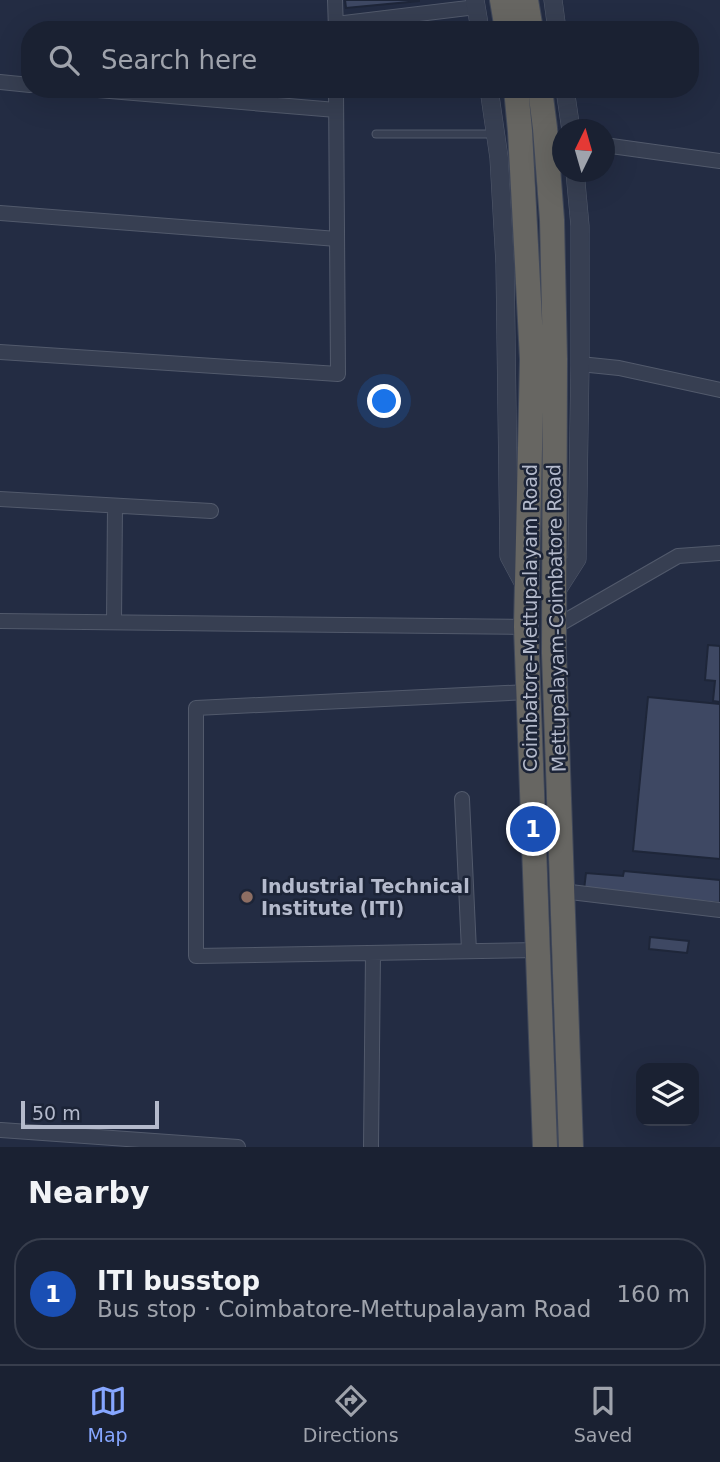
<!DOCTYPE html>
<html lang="en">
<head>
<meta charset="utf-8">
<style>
  body { margin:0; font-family:"DejaVu Sans",sans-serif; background:#272e3e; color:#f1f3f6 }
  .controls { position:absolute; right:21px; bottom:21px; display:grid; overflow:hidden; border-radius:14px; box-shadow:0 7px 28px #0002 }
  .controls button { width:63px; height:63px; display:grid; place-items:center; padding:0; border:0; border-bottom:2px solid #383e4d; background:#1a2132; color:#f1f3f6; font:35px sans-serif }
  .compass { position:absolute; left:552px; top:119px; width:63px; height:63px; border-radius:50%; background:#1a2132; box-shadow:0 7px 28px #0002; rotate:5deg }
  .scale { position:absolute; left:21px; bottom:18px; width:138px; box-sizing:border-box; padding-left:7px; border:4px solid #b4bacc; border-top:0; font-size:19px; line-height:24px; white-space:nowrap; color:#b4bacc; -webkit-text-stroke:5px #1c2437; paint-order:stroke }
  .you { position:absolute; left:385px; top:402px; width:24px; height:24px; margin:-18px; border:5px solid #fff; border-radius:50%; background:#1a73e8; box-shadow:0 0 0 10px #1a73e833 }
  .badge { display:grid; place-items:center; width:46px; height:46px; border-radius:50%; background:#86a6ff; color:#fff; font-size:23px; font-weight:700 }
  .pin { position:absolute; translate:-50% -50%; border:4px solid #fff; box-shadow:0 2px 7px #0006 }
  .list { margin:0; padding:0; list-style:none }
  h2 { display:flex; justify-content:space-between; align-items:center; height:91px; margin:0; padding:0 28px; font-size:30px }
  h2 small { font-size:23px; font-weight:400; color:#9fa3ac }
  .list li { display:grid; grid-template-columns:46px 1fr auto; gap:21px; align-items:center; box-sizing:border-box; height:112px; margin:0 14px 14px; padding:0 14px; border:2px solid #383e4d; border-radius:28px }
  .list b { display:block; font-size:26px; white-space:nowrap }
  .list p { margin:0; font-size:23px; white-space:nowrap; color:#9fa3ac }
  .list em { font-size:23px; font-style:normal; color:#9fa3ac }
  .icon { flex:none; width:38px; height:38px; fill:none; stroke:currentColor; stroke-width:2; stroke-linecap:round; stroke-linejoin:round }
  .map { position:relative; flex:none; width:720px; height:1147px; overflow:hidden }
  .search { position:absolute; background:#1a2132; box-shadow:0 7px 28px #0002; left:21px; right:21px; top:21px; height:77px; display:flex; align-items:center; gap:18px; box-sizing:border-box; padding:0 24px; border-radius:28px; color:#9fa3ac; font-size:26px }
  .sheet { height:217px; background:#1a2132 }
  nav { display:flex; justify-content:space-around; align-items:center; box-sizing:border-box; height:98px; border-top:2px solid #383e4d; background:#1a2132; font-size:19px; color:#9fa3ac }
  nav a { display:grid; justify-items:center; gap:4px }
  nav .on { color:#86a6ff }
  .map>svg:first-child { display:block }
</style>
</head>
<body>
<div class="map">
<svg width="720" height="1147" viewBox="0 0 720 1147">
  <rect width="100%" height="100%" fill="#232c43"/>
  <path fill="#3e4863" stroke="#1e2639" stroke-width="2" d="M345 0H419V1L346 8Z
    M708 645 720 646V702L713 701 715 681 705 680Z
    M648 697 720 704V859L633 851Z
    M624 871 720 880V903L584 890 586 873 623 876Z
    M650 937 689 941 687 953 649 949Z"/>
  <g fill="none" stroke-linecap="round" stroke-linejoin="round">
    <defs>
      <path id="service" d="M376 134H495"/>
      <path id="minor" d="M335 0 336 30
        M336 24 476 7
        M0 82 30 85
        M86 89 336 110
        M604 145 720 161
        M0 213 337 239
        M0 352 338 374 336 89
        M580 364 619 368 720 390
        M0 499 211 511
        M0 621 526 627
        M114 622 115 506
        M553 628 678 556 720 553
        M528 692 196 708V956L538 950
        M462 799 469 951
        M562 891 720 910
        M1 1130 238 1147
        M371 1147 373 953"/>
      <path id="tertiary" d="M475 0 480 30
        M553 0 557 30
        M489 89 499 158 505 264 509 556 525 586
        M565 89 571 130
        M554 595 577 559 580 364V226L575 172"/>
      <path id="trunk" d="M502 0 507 30
        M526 0 531 30
        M516 89 520 131 532 359 526 627 545 1147
        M540 89 545 128 552 220 555 359 554 653 571 1147"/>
    </defs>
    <use href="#service" stroke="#525a6c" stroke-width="9"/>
    <use href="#minor" stroke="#525a6c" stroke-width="16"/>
    <use href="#tertiary" stroke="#525a6c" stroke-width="19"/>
    <use href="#trunk" stroke="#3f4759" stroke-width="26"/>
    <use href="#service" stroke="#373f52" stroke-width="7"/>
    <use href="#minor" stroke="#373f52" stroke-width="14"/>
    <use href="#tertiary" stroke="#373f52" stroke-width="18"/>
    <use href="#trunk" stroke="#676662" stroke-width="24"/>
  </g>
  <circle fill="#8d6e63" stroke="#1c2437" stroke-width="2.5" cx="247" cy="897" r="7"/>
  <g text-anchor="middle" stroke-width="5" stroke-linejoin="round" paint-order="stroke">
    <g font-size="19" fill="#b4bacc" stroke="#1c2437">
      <text transform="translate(530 618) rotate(-90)" y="7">Coimbatore-Mettupalayam Road</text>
      <text transform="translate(556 618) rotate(-91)" y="7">Mettupalayam-Coimbatore Road</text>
    </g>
    <g font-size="19" font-weight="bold" fill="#b4bacc" stroke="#1c2437" text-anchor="start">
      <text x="261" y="893">Industrial Technical<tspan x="261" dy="22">Institute (ITI)</tspan></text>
    </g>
  </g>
</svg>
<div class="controls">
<button><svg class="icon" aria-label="layers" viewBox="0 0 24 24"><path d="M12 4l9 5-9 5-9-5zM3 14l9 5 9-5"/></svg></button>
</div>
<svg class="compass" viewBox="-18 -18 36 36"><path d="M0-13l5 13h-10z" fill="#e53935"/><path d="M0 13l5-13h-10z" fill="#9fa3ac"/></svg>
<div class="scale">50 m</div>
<div class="you"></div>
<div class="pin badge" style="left:533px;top:829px;background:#1a4fb4">1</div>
<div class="search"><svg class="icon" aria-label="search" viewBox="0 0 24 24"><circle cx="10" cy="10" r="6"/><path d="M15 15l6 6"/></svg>Search here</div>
</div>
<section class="sheet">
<h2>Nearby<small></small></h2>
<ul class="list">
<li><span class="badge" style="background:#1a4fb4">1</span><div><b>ITI busstop</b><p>Bus stop · Coimbatore-Mettupalayam Road</p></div><em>160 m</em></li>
</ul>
</section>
<nav>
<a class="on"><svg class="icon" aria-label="map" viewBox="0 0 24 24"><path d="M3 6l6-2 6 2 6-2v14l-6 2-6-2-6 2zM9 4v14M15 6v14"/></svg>Map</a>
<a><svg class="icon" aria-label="directions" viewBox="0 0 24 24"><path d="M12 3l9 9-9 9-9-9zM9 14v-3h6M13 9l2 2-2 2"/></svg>Directions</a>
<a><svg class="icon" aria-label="saved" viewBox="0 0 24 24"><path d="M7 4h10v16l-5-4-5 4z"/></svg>Saved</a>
</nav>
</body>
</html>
